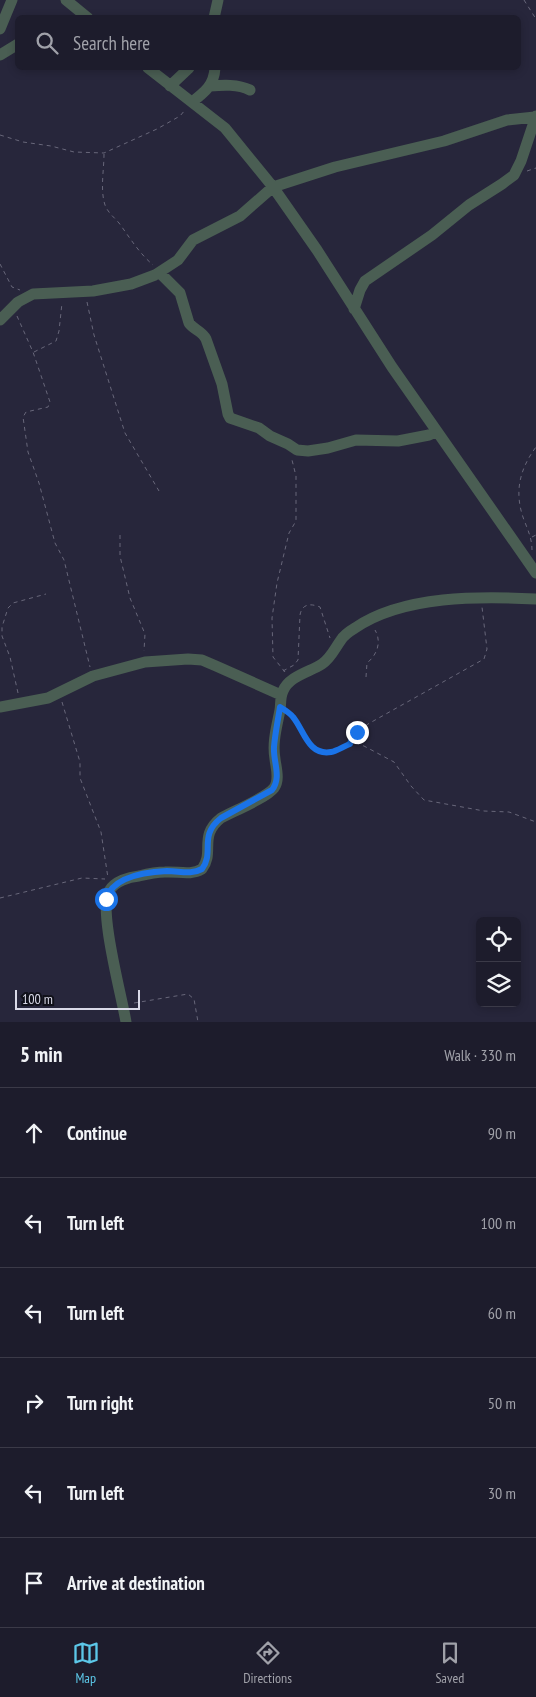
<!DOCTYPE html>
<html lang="en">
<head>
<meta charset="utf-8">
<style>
  body { margin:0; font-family:"PT Sans Narrow",sans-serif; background:#2a2938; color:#f1f3f6 }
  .controls { position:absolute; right:15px; bottom:15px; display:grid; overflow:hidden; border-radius:8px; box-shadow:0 2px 8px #0003 }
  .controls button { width:45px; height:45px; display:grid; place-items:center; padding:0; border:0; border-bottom:1px solid #3b3a48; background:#1d1c2c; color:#f1f3f6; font:25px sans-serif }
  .scale { position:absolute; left:15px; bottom:12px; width:125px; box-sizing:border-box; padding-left:5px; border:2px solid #d9d9e7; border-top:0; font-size:14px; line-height:18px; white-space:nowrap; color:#d9d9e7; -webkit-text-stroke:4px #11111a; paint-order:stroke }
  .stop { position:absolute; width:15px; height:15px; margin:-11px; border:4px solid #1a73e8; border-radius:50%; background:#fff }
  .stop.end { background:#1a73e8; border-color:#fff; box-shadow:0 1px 5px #0008 }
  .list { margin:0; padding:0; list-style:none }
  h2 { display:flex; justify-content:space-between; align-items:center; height:65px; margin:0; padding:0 20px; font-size:21px }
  h2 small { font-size:16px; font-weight:400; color:#a0a1a9 }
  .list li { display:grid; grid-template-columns:32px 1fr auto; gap:15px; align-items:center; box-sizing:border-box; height:90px; padding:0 20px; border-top:1px solid #3b3a48 }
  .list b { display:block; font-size:19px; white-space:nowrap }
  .list em { font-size:16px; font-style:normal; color:#a0a1a9 }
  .icon { flex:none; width:28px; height:28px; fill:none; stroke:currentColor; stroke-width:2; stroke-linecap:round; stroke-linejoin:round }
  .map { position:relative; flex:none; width:536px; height:1022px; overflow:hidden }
  .search { position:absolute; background:#1d1c2c; box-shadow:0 2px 8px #0003; left:15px; right:15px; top:15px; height:55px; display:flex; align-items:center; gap:12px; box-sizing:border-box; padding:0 18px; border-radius:8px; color:#a0a1a9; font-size:19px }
  .sheet { height:605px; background:#1d1c2c }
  nav { display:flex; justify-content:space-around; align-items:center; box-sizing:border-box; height:70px; border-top:1px solid #3b3a48; background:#1d1c2c; font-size:14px; color:#a0a1a9 }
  nav a { display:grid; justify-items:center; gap:2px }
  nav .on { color:#5cc7e8 }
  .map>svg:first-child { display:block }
</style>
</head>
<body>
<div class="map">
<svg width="536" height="1022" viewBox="0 0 536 1022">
  <rect width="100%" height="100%" fill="#27263b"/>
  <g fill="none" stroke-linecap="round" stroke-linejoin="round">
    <path stroke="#68677a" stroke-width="1" stroke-dasharray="4 4" stroke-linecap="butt" d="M524 0 536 19
      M0 135 23 142 51 146 74 152 104 153 157 129 180 116 185 110
      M104 154C104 170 100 190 105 205 108 213 114 217 119 223 130 238 139 253 153 265
      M527 171 536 168
      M0 264 12 287 20 290
      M87 302 94 335 125 433 159 491
      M17 316 33 352 50 402 48 407 26 412 23 417 28 452 39 483 55 543 64 560 90 667
      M34 352 56 341 59 331 62 303
      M120 535V556L130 598 145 634 144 651
      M532 537 536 535
      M532 550C532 539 528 530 524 520 514 493 519 470 536 447
      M283 671 294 665 298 660 300 615C302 604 310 603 320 607L330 638
      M285 672 273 657 272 618 277 583 289 533 296 521V476L292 460
      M366 677 367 663C377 655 382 642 375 630
      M18 693 10 657 2 636V627L8 608 13 603 46 594
      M62 702 80 762V778L101 832 108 878
      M289 713 297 722 304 738 310 745 324 752 330 753 353 743 364 746 394 762 411 786 424 800 484 811 509 812 536 822
      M350 743 352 737 368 724 484 659 487 649 482 607
      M0 898 82 878 105 879
      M134 1003 188 994 194 999 198 1022"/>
    <path stroke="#4a5e53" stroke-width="11" d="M66 0 88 18
      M214 18 218 0
      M0 29 12 0
      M0 55 18 44
      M148 68 225 128 273 187 317 250 392 367 536 573
      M170 86 189 68
      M210 86C223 85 238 84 250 90
      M192 102C205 92 214 85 215 68
      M160 273 180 293 189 323C194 330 202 331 206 339L222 384 228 414 230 418 259 428 270 436 288 444 297 450 308 451 328 448 356 440 398 441 429 435 436 432
      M354 309 360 290 365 281 432 235 469 205 502 184 514 175 521 161 536 116
      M0 320 18 302 33 294 93 291 131 284 155 275 178 260 193 240 240 216 273 187 335 167 444 141 507 120 535 117
      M0 707 48 698 93 676 145 662 188 659 202 660 216 666 281 695
      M126 1022C122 997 98 909 109 891 115 881 129 877 139 876 147 874 156 872 165 872 178 871 190 876 202 869 215 852 198 836 221 818 234 811 266 798 274 788 280 780 276 768 275 759 272 742 277 726 280 710 281 704 280 697 283 691 289 676 310 672 322 664 331 658 335 648 341 640 344 635 350 631 355 628 403 595 481 596 536 599"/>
  </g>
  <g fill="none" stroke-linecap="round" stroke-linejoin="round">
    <path stroke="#1a73e8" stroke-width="6" d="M106 899C113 876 146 872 167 871 180 871 191 875 202 869 215 852 198 836 221 818L272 790C282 777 273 762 274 747 275 734 278 720 280 707 285 710 290 713 293 717 304 730 308 756 331 752 337 751 344 746 350 744L352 737 357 732"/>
  </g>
</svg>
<div class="controls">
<button><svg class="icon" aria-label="locate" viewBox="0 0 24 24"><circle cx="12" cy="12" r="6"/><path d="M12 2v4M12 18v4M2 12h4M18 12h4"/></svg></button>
<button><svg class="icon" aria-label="layers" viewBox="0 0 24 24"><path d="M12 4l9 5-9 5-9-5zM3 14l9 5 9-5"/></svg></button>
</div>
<div class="scale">100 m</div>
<div class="stop" style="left:106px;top:899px"></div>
<div class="stop end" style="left:357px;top:732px"></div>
<div class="search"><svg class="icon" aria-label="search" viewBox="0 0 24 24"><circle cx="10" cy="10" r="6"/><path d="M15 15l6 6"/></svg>Search here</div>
</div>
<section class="sheet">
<h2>5 min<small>Walk · 330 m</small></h2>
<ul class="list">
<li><svg class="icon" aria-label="ahead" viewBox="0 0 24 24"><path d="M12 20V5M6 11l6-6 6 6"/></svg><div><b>Continue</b></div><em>90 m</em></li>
<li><svg class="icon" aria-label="left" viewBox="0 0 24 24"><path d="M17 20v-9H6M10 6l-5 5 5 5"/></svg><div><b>Turn left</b></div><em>100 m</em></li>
<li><svg class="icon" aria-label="left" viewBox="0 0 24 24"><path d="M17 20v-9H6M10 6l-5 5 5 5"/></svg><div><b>Turn left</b></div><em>60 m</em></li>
<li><svg class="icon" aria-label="right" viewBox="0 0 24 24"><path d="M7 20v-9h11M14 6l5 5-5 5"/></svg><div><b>Turn right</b></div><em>50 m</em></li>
<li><svg class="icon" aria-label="left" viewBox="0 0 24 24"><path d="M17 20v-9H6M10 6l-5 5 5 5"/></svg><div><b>Turn left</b></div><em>30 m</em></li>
<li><svg class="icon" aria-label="arrive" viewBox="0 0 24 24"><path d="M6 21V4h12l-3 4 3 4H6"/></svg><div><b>Arrive at destination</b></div></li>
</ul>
</section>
<nav>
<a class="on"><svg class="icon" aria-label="map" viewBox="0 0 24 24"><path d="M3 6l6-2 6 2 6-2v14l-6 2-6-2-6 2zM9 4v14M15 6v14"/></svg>Map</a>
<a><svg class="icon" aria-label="directions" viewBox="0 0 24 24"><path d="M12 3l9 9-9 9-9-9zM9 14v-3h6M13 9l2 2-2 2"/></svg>Directions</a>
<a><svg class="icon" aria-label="saved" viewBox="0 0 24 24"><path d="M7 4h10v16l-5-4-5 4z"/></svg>Saved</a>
</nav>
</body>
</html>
